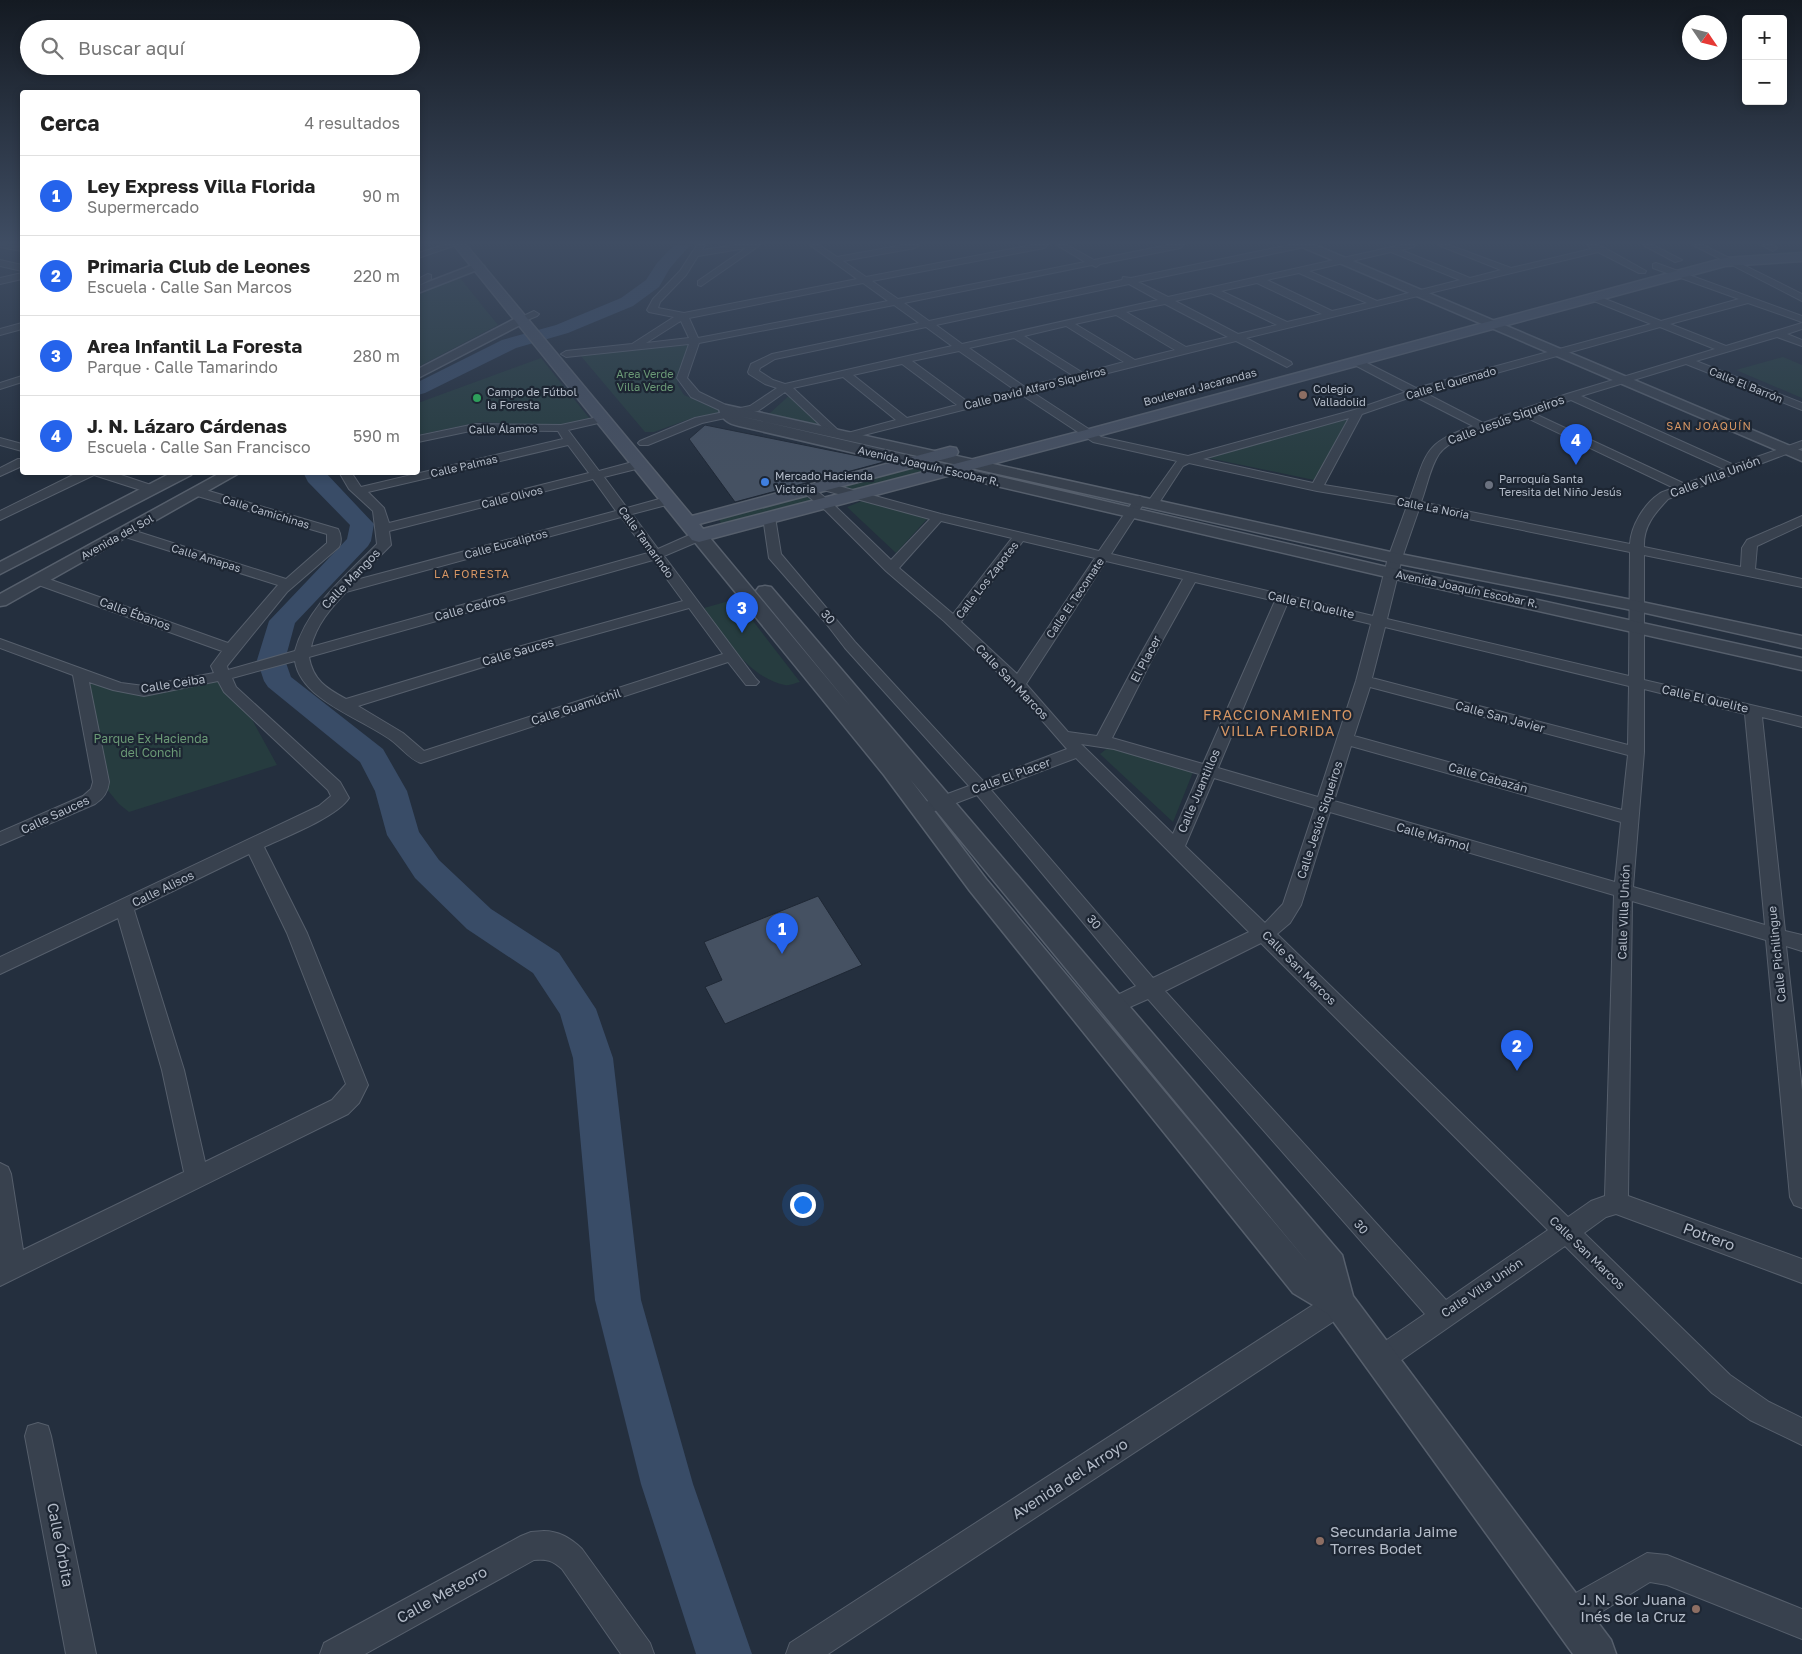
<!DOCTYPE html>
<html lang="es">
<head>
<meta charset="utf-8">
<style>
  body { margin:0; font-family:"Golos Text",sans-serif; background:#f2f2f2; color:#222 }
  .controls { position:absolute; right:15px; top:15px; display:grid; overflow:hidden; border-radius:5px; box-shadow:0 2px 8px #0003 }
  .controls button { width:45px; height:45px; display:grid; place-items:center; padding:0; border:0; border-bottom:1px solid #e0e0e0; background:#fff; color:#222; font:25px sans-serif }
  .compass { position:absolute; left:1682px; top:15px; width:45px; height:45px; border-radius:50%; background:#fff; box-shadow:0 2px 8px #0003; rotate:125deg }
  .you { position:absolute; left:802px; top:1204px; width:18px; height:18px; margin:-12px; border:4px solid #fff; border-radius:50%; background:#1a73e8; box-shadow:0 0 0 8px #1a73e833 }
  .badge { display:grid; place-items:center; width:32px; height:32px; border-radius:50%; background:#2563eb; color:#fff; font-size:16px; font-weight:700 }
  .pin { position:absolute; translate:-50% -41px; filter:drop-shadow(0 1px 2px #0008) }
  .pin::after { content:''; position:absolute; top:26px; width:18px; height:15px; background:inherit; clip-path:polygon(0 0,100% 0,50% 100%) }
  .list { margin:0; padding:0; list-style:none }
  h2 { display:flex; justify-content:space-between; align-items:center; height:65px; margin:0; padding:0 20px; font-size:21px }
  h2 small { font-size:16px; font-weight:400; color:#767676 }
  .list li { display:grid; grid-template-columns:32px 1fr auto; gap:15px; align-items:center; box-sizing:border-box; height:80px; padding:0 20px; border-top:1px solid #e0e0e0 }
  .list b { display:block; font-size:19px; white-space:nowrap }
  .list p { margin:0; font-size:16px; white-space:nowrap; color:#767676 }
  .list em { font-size:16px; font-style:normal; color:#767676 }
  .icon { flex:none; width:28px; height:28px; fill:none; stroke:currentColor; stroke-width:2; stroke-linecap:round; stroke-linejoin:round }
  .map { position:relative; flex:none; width:1802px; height:1654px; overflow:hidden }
  .search { position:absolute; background:#fff; box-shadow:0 2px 8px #0003; left:20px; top:20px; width:400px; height:55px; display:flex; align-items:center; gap:12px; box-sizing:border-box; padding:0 18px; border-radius:28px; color:#767676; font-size:19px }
  .panel { position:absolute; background:#fff; box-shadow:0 2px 8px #0003; left:20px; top:90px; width:400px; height:385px; border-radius:5px }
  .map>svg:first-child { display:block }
</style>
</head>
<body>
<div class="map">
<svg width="1802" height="1654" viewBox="0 0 1802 1654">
  <rect width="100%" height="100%" fill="#242f3e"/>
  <path fill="#263c3f" d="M460 278 498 325 418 367V295L450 280Z
    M689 345 677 384 684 395 722 412 695 417 654 432H645L580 355Z
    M1783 357 1802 365V398L1736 370Z
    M541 358 590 419 561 426 480 422 418 435V403Z
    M793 392 835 428 769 414Z
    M1350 417 1314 480 1208 458Z
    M911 467 931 471 857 491 835 486Z
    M804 495 816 502 722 526 718 517Z
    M862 501 928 518 896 553 847 507Z
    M736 599 800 682C795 683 789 686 785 685 747 677 725 637 704 608Z
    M80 673 133 690 223 678 244 705 277 765 129 812 119 804 101 782Z
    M1109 747 1193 772 1173 822 1100 754Z"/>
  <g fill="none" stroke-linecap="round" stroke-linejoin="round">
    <path fill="#394c67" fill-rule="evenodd" d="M674 245H690L670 268 659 287 633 306 568 333 516 348 425 393 418 395V382L502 340 556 325 621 298 646 280 657 263Z
      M303 472H325L374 524 371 541 368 546 295 623 285 660 291 677 383 749 407 791 419 832 439 860 491 909 559 953 596 1009 613 1058 641 1300 693 1484 752 1654H696L641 1484 595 1300 573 1058 560 1014 533 973 467 929 415 878 387 835 375 791 360 762 268 687 264 681 257 660 269 621 347 539 350 525 308 482Z"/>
  </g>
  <path fill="#455162" stroke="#1f2835" d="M705 425 883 461 884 462 735 502 689 439Z
    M818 896 862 965 725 1024 705 987 722 980 704 942Z"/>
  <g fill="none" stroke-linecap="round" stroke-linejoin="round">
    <defs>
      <path id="minor" d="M0 245 22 247V251L0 247Z
        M444 245H456L418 258V253Z
        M697 245H705L702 250 736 245H760L701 286 698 285V281L746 248 698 256 686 275 660 302 658 308 684 313 857 279 810 245H819L837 257 903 245H919L915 248 843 261 866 277 1032 245H1048L1044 248 872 281 898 299 1085 262 1057 245H1067L1094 260 1168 245H1184L1180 248 1100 264 1096 267 1092 265 904 303 929 321 1122 280 1123 277 1131 278 1289 245H1304L1300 248 1138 282 1168 297 1401 245H1415L1414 247 1401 250 1470 278 1501 270 1438 245H1449L1511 268 1591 249 1587 245H1597L1603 247 1646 271 1645 273H1639L1598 252 1246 338 1291 362 1292 364 1287 367 1236 341 1032 392 1101 437 1188 456 1354 410 1406 392 1351 363 1350 361 1351 359H1359L1416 388 1651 324 1589 299V295H1595L1661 321 1739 299 1653 268V264L1656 263 1802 316V322L1748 303 1670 324 1726 346 1802 323V329L1787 334 1802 340V346L1777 337 1696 361 1802 403V410L1686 364 1581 396 1734 465 1802 441V448L1668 499C1655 513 1643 526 1644 547L1741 567 1742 548 1747 540 1802 516V525L1757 546 1755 569 1802 579V587L1644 555V680L1802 717V727L1762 717 1785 931 1802 935V951L1786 946 1802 1090V1208L1794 1205 1790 1197 1766 940 1632 901 1628 1196 1802 1259V1283L1616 1214 1606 1217 1584 1233 1730 1375 1769 1402 1802 1418V1445L1750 1420 1712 1393 1565 1246 1390 1368 1381 1372 1372 1368 1368 1359 1372 1350 1425 1314 1148 999 1114 1014 1107 1012 1104 1006 1107 1000 1136 986 977 795 927 814 921 816 915 814 912 810 915 806 969 786 845 648 825 622 769 558 763 517 769 513 775 517 781 554 855 642 983 781 1067 749 1013 687 944 621 886 571 825 510 803 492 801 489 803 486H811L833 504 891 560 930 519 816 488 814 485 816 482 820 481 941 514 1099 551 1136 497 1140 496 1146 500 1111 554 1373 616 1388 558 1407 506 1317 491 1189 463 1183 466 1157 506H1149L1147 503 1177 461 1093 442 1022 395 848 439 844 438 842 436 844 434 896 420 843 377 793 388 839 431 841 433 839 435H831L785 392 758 411 702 423 648 445H640L638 443 640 441 695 418 724 412 691 397 677 378 689 344 566 357 561 354 566 351 632 344 674 317 649 312 647 310 653 299 680 271ZM1391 252 1460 280 1377 301 1309 271ZM1299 273 1367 303 1332 311 1267 280ZM863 283 888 301 698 338 689 318ZM1257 283 1322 314 1287 322 1221 291ZM1129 284 1158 300 962 344 936 325ZM1211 293 1277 325 1238 334 1175 301ZM1165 304 1228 337 1186 347 1126 312ZM894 305 919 323 772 354 751 364 748 372 749 374 765 384 777 388 750 406 731 410 730 407 699 392 687 378 699 343ZM1116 315 1175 350 1135 360 1075 324ZM681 321 689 338 646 343 679 322ZM1066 326 1124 362 1083 373 1024 336ZM926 327 952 346 785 384 773 380 759 371 760 368 775 359ZM1660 327 1715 349 1567 394 1483 423 1425 393ZM1014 338 1072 375 1025 387 969 348ZM959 351 1015 390 968 402 912 361ZM902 364 957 405 907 418 853 375ZM1414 396 1473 426C1423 443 1427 453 1410 499L1324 485 1362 414ZM1571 400 1724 469 1685 484 1533 413ZM1523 416 1674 488C1669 490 1663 491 1659 494 1644 504 1631 526 1630 544L1421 502C1427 487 1430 467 1439 454 1451 436 1502 424 1523 416ZM1349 418 1313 483 1203 459ZM1419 509 1630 552 1629 676 1387 619 1402 558ZM941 521 1012 538 953 614 899 568ZM1023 541 1095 558 1017 674 961 622ZM1106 561 1183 579 1138 659 1097 736 1068 732 1026 684ZM1195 582 1275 601 1203 764 1112 738 1152 659ZM1287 604 1371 624 1356 681 1318 797 1218 768ZM1385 627 1629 686 1628 745 1372 678ZM1370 687 1628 755 1622 810 1354 736ZM1644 689 1745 714 1765 925 1633 887 1644 752ZM1081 744 1114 749 1199 774 1173 834ZM1351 746 1621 822 1615 882 1334 801ZM1076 758 1249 932 1153 978 991 790ZM1214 778 1315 808 1283 904 1265 923 1185 846ZM1330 812 1614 895 1605 1196 1591 1201 1568 1217 1277 934 1290 923 1301 905ZM1261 943 1548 1230 1446 1300 1165 991Z
        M1643 245H1653L1682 260 1675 262Z
        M1693 245H1703L1802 294V301Z
        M1762 245H1773L1777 248 1773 251Z
        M0 260 22 265V271L0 266Z
        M22 273V279L0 284V278Z
        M428 274 431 275V279L418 286V279Z
        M534 311 539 314 537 316 520 323 515 320Z
        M22 323V329L0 335V329Z
        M22 376V382L0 389V383Z
        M603 416 609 419 607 421 568 430 599 471 640 460 644 461 646 464 644 467 604 477 627 508 670 496 674 497 676 500 674 503 632 514 658 549 694 533H704L705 536 704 539 664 556 756 679 759 682 756 685H746L728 662 421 763C410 760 401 747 391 740 361 718 301 700 295 661L232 678 236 687 340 782 349 798C337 817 285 837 264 847L307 933 368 1085 359 1103 348 1114 0 1286V1163L8 1167 11 1174 23 1250 184 1172 162 1070 118 918 0 974V957L319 806 331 796 328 790 224 692 218 681 144 696 113 690 89 682 109 782C108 792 103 799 95 804L0 845V832L83 796 91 789 93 782 73 675 0 648V639L121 683 144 686 214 673 211 666 222 651 33 583 31 580 33 577H43L228 643 278 585 119 535 118 532 119 529H129L286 579 327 543V534L194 495 192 492 194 489H202L338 529C341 534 342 542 339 547L287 592 227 666 228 670 295 651C307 607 346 576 377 544L373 511 349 489 339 472H351L361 487 563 439 558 431 475 430 418 442V436L475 424 561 425ZM568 445 589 473 389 523 384 508 368 492ZM593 479 616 511 356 580 391 545 389 531ZM621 517 648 553 311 647C316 625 331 608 346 592ZM653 560 683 601 518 647 346 699C326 688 313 680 309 657ZM689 608 723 654 424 751 403 733 358 706 528 653ZM249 854 287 933 346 1084 332 1100 205 1162 184 1070 134 910Z
        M0 438 22 444V451L0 445Z
        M18 459H22V466L0 476V468Z
        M79 472H112L157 487 159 490 153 494 94 475 0 520V511Z
        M1339 1291 1348 1294 1351 1303 1348 1312 828 1654H786L790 1643 1330 1294Z
        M38 1423 48 1426 51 1436 96 1654H66L25 1436 28 1426Z
        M544 1531C559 1531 572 1539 582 1549L650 1643 654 1654H621L562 1569C552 1560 547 1559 534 1560L365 1654H320L324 1643 521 1536 531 1532Z
        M1647 1553 1667 1555 1802 1609V1639L1667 1585 1650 1582 1580 1625 1569 1629 1558 1625 1554 1614 1558 1603Z"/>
      <path id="tertiary" d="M1301 245H1315L1802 451V461L1302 247Z
        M478 263 484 266 482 268 418 293V286Z
        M520 316 526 320 524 323 418 378V369Z
        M726 405 1395 553 1637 601 1802 636V648L1637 611 1395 563 739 416 1391 568 1802 658V670L1391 578 739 426C729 424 721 419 719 409L721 406Z
        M173 472H193L191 475 0 574V562Z
        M222 472H241L6 605 0 606V594Z
        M699 531 705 532 851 707 756 591 759 587 765 586 771 587 1342 1255 1353 1296 1611 1640 1616 1654H1573L1328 1314 1293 1293 970 891 884 775 693 540 691 536 693 532ZM910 779 1310 1265 986 879Z"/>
      <path id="secondary" d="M454 245H466L692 516 950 447 956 448 958 452 956 456 699 524 703 529 1082 431 1725 258 1802 253V261L1725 266 1094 437 699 542 692 540Z"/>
    </defs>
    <use href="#minor" stroke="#565f6c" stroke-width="2"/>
    <use href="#tertiary" stroke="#565f6c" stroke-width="3"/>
    <use href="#secondary" stroke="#565f6c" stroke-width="3"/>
    <use href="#minor" fill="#38414e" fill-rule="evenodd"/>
    <use href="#tertiary" fill="#38414e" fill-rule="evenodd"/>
    <use href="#secondary" fill="#465061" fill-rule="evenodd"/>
  </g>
  <linearGradient id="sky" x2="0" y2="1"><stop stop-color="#141a22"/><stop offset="0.51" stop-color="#3f4d63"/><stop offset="1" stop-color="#3f4d63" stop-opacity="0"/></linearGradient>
  <rect width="1802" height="476" fill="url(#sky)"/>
  <g fill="#8d6e63" stroke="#1d2633" stroke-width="2">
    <circle cx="1303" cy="395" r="5"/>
    <circle cx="1320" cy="1541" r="5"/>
    <circle cx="1696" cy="1609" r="5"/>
  </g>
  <circle fill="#2e9e5b" stroke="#1d2633" stroke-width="2" cx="477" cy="398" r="5"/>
  <circle fill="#3f7fe0" stroke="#1d2633" stroke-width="2" cx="765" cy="482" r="5"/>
  <circle fill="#6b7280" stroke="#1d2633" stroke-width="2" cx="1489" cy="485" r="5"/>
  <g text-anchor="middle" stroke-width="4.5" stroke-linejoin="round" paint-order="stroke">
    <g font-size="11" fill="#6b9a76" stroke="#1d2633">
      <text x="645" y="378">Area Verde<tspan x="645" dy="13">Villa Verde</tspan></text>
    </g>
    <g font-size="11" fill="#b4bcc9" stroke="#1d2633">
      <text transform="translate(1451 383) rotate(-16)" y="4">Calle El Quemado</text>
      <text transform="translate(1746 385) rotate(22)" y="4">Calle El Barrón</text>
      <text transform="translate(1200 387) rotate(-15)" y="4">Boulevard Jacarandas</text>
      <text transform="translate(1035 388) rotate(-14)" y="4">Calle David Alfaro Siqueiros</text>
      <text transform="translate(503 429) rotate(-1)" y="4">Calle Álamos</text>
      <text transform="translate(464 466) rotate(-13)" y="4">Calle Palmas</text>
      <text transform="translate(929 466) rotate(13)" y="4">Avenida Joaquín Escobar R.</text>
      <text transform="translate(512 497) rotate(-14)" y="4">Calle Olivos</text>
      <text transform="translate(1433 508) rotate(11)" y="4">Calle La Noria</text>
      <text transform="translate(266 512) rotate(17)" y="4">Calle Camichinas</text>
      <text transform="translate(117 537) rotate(-29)" y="4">Avenida del Sol</text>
      <text transform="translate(646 542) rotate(54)" y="4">Calle Tamarindo</text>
      <text transform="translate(506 544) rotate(-15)" y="4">Calle Eucaliptos</text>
      <text transform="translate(206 558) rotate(17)" y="4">Calle Amapas</text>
      <text transform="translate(987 580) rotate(-52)" y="4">Calle Los Zapotes</text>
      <text transform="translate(1467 589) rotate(12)" y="4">Avenida Joaquín Escobar R.</text>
      <text transform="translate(1075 598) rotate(-56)" y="4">Calle El Tecomate</text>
    </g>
    <g font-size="11" fill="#b4bcc9" stroke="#1d2633" text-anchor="start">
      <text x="1313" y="393">Colegio<tspan x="1313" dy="13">Valladolid</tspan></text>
      <text x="487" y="396">Campo de Fútbol<tspan x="487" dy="13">la Foresta</tspan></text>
      <text x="775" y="480">Mercado Hacienda<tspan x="775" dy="13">Victoria</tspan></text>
      <text x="1499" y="483">Parroquía Santa<tspan x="1499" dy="13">Teresita del Niño Jesús</tspan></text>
    </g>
    <g font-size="11" letter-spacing="1" fill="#d59563" stroke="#1d2633">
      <text x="1709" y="430">SAN JOAQUÍN</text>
      <text x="472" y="578">LA FORESTA</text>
    </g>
    <g font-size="12" fill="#b4bcc9" stroke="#1d2633">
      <text transform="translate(1506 420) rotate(-20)" y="4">Calle Jesús Siqueiros</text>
      <text transform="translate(1715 477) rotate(-21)" y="4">Calle Villa Unión</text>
      <text transform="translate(351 579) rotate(-46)" y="4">Calle Mangos</text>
      <text transform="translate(1311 605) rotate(13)" y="4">Calle El Quelite</text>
      <text transform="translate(470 608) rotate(-15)" y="4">Calle Cedros</text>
      <text transform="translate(135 614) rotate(20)" y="4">Calle Ébanos</text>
      <text transform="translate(828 617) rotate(51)" y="4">30</text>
      <text transform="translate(518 652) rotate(-16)" y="4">Calle Sauces</text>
      <text transform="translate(1146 659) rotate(-62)" y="4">El Placer</text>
      <text transform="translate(1012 682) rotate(46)" y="4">Calle San Marcos</text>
      <text transform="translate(173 684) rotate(-9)" y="4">Calle Ceiba</text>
      <text transform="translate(1705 699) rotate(13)" y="4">Calle El Quelite</text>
      <text transform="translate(576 707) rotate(-18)" y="4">Calle Guamúchil</text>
      <text transform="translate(1500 717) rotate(15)" y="4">Calle San Javier</text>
      <text transform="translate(1011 776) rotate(-20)" y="4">Calle El Placer</text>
      <text transform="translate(1488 778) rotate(16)" y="4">Calle Cabazán</text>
      <text transform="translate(1199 791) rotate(-67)" y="4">Calle Juantillos</text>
      <text transform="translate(55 815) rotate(-25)" y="4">Calle Sauces</text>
      <text transform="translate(1320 820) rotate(-72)" y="4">Calle Jesús Siqueiros</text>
      <text transform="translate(1433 837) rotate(16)" y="4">Calle Mármol</text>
      <text transform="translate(163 889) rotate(-26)" y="4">Calle Alisos</text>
      <text transform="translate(1624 912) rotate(-88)" y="4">Calle Villa Unión</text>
      <text transform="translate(1094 922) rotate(50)" y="4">30</text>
      <text transform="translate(1777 954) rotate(-96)" y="4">Calle Pichilingue</text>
      <text transform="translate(1299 968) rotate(45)" y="4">Calle San Marcos</text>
      <text transform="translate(1361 1227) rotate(49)" y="4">30</text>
      <text transform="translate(1587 1253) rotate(44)" y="4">Calle San Marcos</text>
      <text transform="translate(1482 1288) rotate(-34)" y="4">Calle Villa Unión</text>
    </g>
    <g font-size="12" fill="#6b9a76" stroke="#1d2633">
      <text x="151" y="743">Parque Ex Hacienda<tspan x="151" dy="14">del Conchi</tspan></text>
    </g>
    <g font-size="14" letter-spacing="1" fill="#d59563" stroke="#1d2633">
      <text x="1278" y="720">FRACCIONAMIENTO<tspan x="1278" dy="16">VILLA FLORIDA</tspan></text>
    </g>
    <g font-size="15" fill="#b4bcc9" stroke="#1d2633">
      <text transform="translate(1709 1237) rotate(20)" y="5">Potrero</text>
      <text transform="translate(1070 1479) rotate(-33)" y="5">Avenida del Arroyo</text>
      <text transform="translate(60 1545) rotate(79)" y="5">Calle Órbita</text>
      <text transform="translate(442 1595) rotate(-29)" y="5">Calle Meteoro</text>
    </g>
    <g font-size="15" fill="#b4bcc9" stroke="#1d2633" text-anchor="start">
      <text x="1330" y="1537">Secundaria Jaime<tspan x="1330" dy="17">Torres Bodet</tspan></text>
      <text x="1686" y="1605" text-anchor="end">J. N. Sor Juana<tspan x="1686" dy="17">Inés de la Cruz</tspan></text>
    </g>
  </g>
</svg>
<div class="controls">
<button>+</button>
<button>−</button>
</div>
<svg class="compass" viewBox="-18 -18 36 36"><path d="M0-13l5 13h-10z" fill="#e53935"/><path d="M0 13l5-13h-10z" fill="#767676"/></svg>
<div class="you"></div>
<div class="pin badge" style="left:782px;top:954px">1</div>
<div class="pin badge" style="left:1517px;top:1071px">2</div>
<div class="pin badge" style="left:742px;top:633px">3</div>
<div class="pin badge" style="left:1576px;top:465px">4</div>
<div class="search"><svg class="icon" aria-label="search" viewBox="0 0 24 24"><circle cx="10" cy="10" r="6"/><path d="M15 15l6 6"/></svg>Buscar aquí</div>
<section class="panel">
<h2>Cerca<small>4 resultados</small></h2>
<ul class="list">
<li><span class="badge">1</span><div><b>Ley Express Villa Florida</b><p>Supermercado</p></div><em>90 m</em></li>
<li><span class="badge">2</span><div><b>Primaria Club de Leones</b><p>Escuela · Calle San Marcos</p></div><em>220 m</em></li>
<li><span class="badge">3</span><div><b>Area Infantil La Foresta</b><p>Parque · Calle Tamarindo</p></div><em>280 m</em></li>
<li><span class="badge">4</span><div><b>J. N. Lázaro Cárdenas</b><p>Escuela · Calle San Francisco</p></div><em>590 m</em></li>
</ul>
</section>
</div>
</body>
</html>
